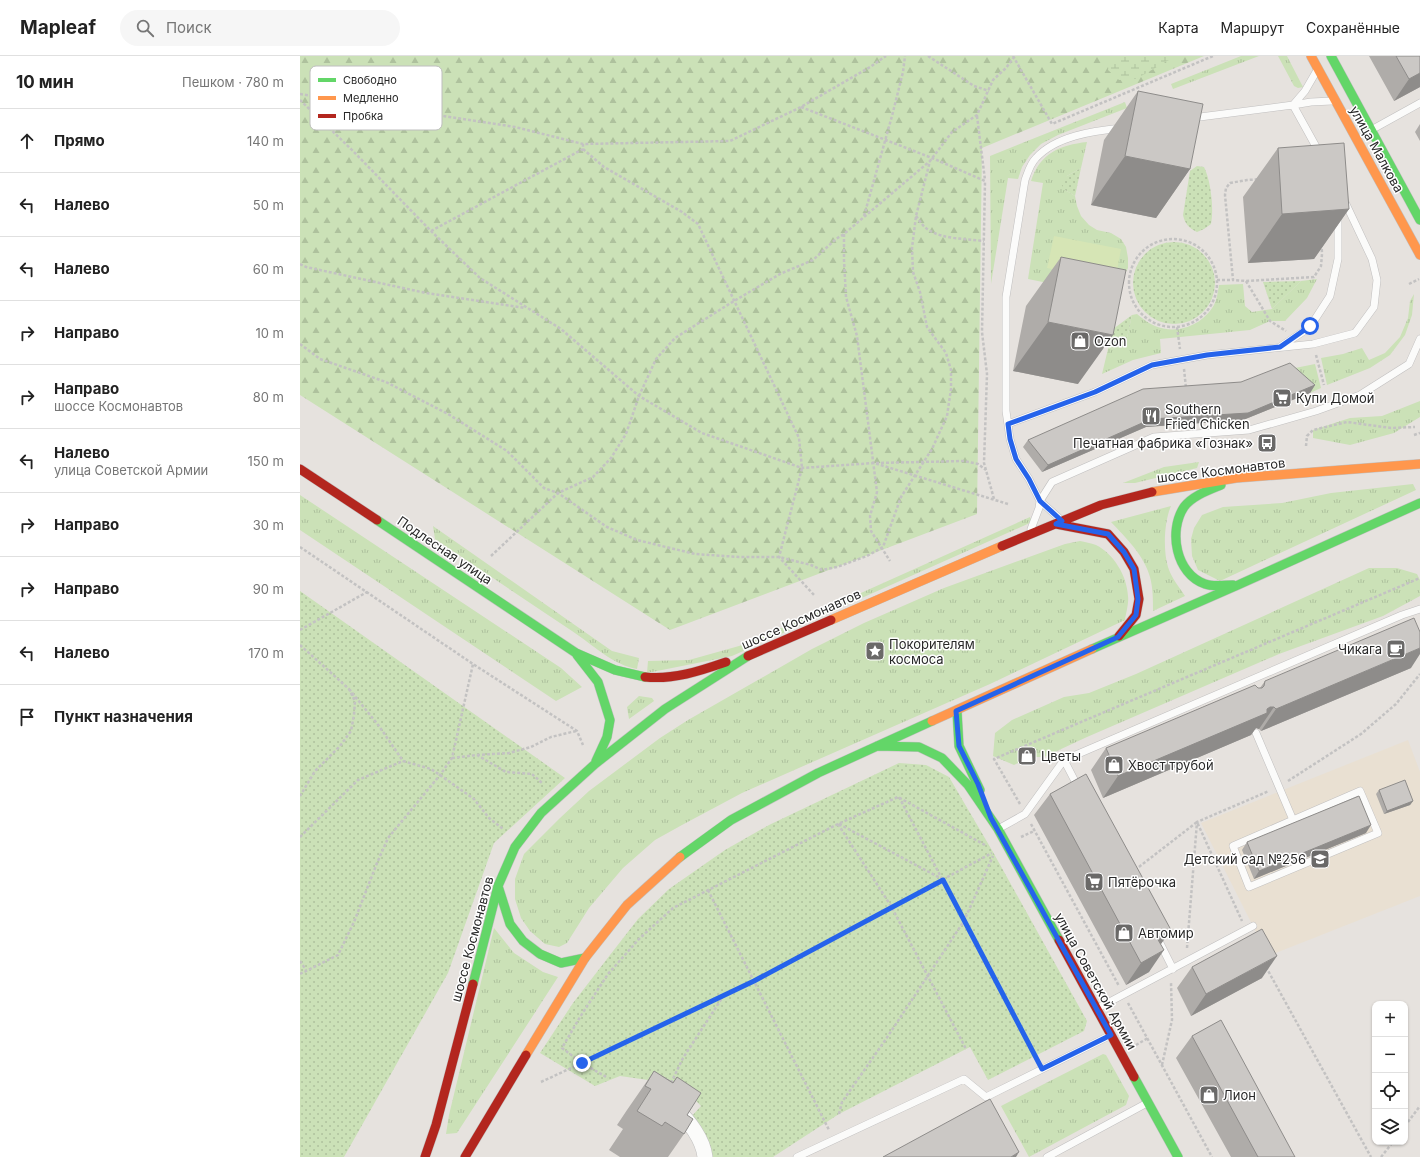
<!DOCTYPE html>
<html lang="ru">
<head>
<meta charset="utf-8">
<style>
  body { margin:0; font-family:Inter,sans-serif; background:#f6f6f6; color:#222 }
  .controls { position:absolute; right:12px; bottom:12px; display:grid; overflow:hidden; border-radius:8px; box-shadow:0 1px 3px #0004 }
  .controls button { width:36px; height:36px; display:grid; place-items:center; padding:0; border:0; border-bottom:1px solid #e0e0e0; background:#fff; color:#222; font:20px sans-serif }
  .stop { position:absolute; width:12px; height:12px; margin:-9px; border:3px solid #2563eb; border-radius:50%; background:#fff }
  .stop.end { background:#2563eb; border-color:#fff; box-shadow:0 1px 4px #0008 }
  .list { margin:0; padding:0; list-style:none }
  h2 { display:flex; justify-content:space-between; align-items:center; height:52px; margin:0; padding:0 16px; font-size:17px }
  h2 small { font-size:13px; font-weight:400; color:#767676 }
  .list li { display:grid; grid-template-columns:26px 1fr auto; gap:12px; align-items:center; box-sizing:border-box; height:64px; padding:0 16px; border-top:1px solid #e0e0e0 }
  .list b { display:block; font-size:15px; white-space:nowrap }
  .list p { margin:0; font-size:13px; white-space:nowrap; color:#767676 }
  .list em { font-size:13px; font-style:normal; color:#767676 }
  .icon { flex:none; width:22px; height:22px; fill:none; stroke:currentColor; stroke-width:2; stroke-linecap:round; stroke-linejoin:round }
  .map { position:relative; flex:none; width:1120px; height:1101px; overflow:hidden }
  header { display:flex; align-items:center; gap:24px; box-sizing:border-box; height:56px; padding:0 20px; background:#fff; border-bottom:1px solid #e0e0e0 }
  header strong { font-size:19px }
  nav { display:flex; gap:22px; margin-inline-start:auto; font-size:14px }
  .search { width:280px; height:36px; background:#f6f6f6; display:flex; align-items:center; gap:10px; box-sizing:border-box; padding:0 14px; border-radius:22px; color:#767676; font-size:15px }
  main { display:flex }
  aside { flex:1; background:#fff }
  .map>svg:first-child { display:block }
</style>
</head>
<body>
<header>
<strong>Mapleaf</strong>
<div class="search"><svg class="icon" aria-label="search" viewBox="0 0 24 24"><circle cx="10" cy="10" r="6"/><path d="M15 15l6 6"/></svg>Поиск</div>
<nav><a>Карта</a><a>Маршрут</a><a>Сохранённые</a></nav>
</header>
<main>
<aside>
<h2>10 мин<small>Пешком · 780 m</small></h2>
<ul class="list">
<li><svg class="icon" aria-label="ahead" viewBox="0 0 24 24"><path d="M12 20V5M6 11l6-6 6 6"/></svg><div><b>Прямо</b></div><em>140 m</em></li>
<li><svg class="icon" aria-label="left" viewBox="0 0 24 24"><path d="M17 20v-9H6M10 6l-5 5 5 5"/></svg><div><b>Налево</b></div><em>50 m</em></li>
<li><svg class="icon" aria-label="left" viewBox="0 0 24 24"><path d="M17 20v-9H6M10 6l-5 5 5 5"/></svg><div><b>Налево</b></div><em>60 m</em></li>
<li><svg class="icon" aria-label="right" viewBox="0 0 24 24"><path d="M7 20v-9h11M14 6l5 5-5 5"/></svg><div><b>Направо</b></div><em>10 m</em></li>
<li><svg class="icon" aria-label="right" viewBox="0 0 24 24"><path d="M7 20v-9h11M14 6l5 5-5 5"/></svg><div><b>Направо</b><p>шоссе Космонавтов</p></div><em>80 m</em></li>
<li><svg class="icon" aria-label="left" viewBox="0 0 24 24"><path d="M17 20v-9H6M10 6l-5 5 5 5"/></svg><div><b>Налево</b><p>улица Советской Армии</p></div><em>150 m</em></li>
<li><svg class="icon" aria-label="right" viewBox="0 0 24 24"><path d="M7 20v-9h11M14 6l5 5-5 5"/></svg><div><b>Направо</b></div><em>30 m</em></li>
<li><svg class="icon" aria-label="right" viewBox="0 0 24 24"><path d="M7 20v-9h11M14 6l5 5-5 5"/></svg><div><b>Направо</b></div><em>90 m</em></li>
<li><svg class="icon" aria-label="left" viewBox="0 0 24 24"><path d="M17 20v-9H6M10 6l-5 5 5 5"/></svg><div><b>Налево</b></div><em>170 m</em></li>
<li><svg class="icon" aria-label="arrive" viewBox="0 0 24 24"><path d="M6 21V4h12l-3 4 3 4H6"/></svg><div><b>Пункт назначения</b></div></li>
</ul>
</aside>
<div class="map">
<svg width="1120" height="1101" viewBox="0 0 1120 1101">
  <defs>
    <pattern id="grass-tufts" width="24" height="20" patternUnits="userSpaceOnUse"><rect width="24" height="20" fill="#cbe1b7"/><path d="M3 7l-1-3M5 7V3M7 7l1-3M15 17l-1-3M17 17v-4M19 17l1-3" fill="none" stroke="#aec19d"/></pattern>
    <pattern id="forest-firs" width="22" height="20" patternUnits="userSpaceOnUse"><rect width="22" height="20" fill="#cbe1b7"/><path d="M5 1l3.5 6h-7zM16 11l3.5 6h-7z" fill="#aec19d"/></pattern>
    <pattern id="wetland-marsh" width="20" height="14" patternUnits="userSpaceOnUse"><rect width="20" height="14" fill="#cbe1b7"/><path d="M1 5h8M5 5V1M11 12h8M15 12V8" fill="none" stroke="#aec19d"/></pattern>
    <pattern id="park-dots" width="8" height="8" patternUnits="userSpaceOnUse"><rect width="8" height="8" fill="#cbe1b7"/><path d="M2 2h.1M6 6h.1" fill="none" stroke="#aec19d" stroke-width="1.8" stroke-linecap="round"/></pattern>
  </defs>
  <rect width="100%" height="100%" fill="#e6e2de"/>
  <path fill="#e9e0d2" d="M1108 684 1120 716V840L968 900 901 767Z"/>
  <path fill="url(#grass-tufts)" d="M941 0H959L873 33 871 28Z
    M978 0H987L1003 31 998 32 994 30Z
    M825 46 827 52 758 79 741 88 730 99 722 111 718 123 708 122 691 228 690 100Z
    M787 86 781 112 767 120 765 134 775 140 777 150 781 160 789 169 797 174 811 177 821 183 826 191 828 202V212L822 223 792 236 728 223 743 127 731 125C740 97 760 89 787 86Z
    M1017 223 1007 242 985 265H970L950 274 860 283 861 297 833 304 802 318 808 293 825 291 832 259 837 258C842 262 848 267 855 270 876 279 902 270 914 249 917 243 918 235 919 229L943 228 945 250 952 256 972 253 1001 225Z
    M1114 238 1112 259 1105 279 1090 299 1070 312 1027 329 1021 302 1043 298 1062 292 1069 304 1085 297 1100 281 1108 262 1110 245Z
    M1015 308 1021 332 1010 337 985 314Z
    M1120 345V361L1094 377 1050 389 1013 382V374L1050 362 1082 360Z
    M899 406 897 412 835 427H823L864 411Z
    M1113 428 1116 434 920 525 898 514 892 500 891 483 894 472 902 459 923 451 982 447 1031 437Z
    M0 439 261 612 282 631 256 645 0 474Z
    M871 450C864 466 863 494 868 511 871 521 879 531 885 540L853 555C853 544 853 532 850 521 844 499 826 482 811 466Z
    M730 461 732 466 432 600 347 617 348 605 389 604 439 590 523 554Z
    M133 470 312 595 339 602 337 613C313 609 293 589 272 575 227 545 181 514 135 483Z
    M780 485C785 486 791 487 796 489 814 498 827 520 828 540 829 547 826 557 825 564L690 628 442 737 382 769 355 784 323 812 289 852 267 887 259 891 245 888 230 875 221 862 215 843V823L224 798 260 762 289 735 360 682 388 664 512 593 564 567 644 532 765 488Z
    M1069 512H1097L1117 518 1120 524V540L1083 560 979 598 787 681 744 701H731L714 709 693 700 695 677 712 664 764 641 789 637 836 618Z
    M339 640 352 642 354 645 329 663 327 651Z
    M194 872 214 897 243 916 258 921 157 1077 146 1078 149 1059Z
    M803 998 806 999 829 1040 826 1049 729 1101 701 1050Z"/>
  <path fill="url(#forest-firs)" d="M0 0H904L682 92 677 458 370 574 0 339Z"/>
  <path fill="url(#wetland-marsh)" d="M810 0H876L836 23 819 24 808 14Z"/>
  <path fill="url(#park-dots)" d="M897 110 904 111C911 125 914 153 911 168L904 173 897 176C889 172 885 168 883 159L890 115Z
    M781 112 775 140 765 134 761 128 767 120Z
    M833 227a41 41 0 1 1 82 0a41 41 0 1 1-82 0Z
    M1001 225 972 253 963 226Z
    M832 259 825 291 808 293 813 273Z
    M0 535 265 722 194 787 148 917 44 1101H0Z
    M599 707 626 709 649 721 693 796 787 965 784 975 688 1024 670 991 539 1058 473 1101H411L391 1061 401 1050 378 1026 367 1035 348 1024 320 1020 295 1030 240 997 273 947 310 899 338 863 369 833 425 794 469 769Z"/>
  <path fill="#d6e5b5" d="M754 180 821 193 815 226 747 212Z"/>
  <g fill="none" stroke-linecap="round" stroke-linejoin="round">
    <defs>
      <path id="lane" d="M1016 16 1005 35 993 49 1011 46 1032 45
        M892 62 993 49 1019 96
        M1073 73 1120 47
        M980 291 1010 271 1030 240 1038 203V160
        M708 368 795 336 852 309 907 299 1013 288 1055 277 1074 251 1077 224 1072 203 1045 146
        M740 445 752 426 854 381 949 374 1016 355 1060 339 1109 308 1120 283
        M740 445 759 462
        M731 473 739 452 740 445 729 423 716 403 710 383 706 355V241L725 124C728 116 730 108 736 102 756 80 793 75 821 72
        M956 677 993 764 1060 735 1078 777 949 831 933 790 993 764
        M764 704 779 733
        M700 772 725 758 764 704 1102 559 1120 553
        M860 887 873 913
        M798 952 953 870
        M497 1101 664 1023 686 1041 809 980
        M747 1101 847 1047"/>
      <path id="street" d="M376 1053C389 1065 403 1083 405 1101"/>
      <path id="fast" d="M1031 0 1120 164
        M921 429C909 434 892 440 884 451 868 475 876 518 905 528 913 531 924 529 933 529
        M77 464 276 597 315 614 345 621
        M792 593 938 529 1120 447
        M277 599 298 626 310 664 307 681 296 705
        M657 655 659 690 680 734
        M577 690 619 691 642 702 668 729 698 773 759 884
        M380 801 431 764 518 717 632 665
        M198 830 210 868 223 885 240 898 261 907 285 902
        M173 928 198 830 215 791 241 757 295 708 365 653 448 600
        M834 1021 878 1101"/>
      <path id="slow" d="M1011 0 1120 199
        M852 436 936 422 1120 408
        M531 564 702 490
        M632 665 792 593
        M226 999 285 902 327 849 380 801"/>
      <path id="jam" d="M0 413 77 464
        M756 468 808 478 824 496 834 513 839 543 836 559 819 580
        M702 490 801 449 852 436
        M448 600 531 564
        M345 621C373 624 400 615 426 606
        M759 884 834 1021
        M125 1101 136 1069 173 928
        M165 1101 226 999"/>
    </defs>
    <use href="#lane" stroke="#c0bfbf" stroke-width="8"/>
    <use href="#street" stroke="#c0bfbf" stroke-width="16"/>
    <use href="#fast" stroke="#c0bfbf" stroke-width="10"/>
    <use href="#slow" stroke="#c0bfbf" stroke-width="10"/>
    <use href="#jam" stroke="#c0bfbf" stroke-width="10"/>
    <path stroke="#c3c2c2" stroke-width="2.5" stroke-dasharray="3 2" stroke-linecap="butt" d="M628 0 674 30 689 35
      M713 0 752 68 913 0
      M0 38 215 71 283 88 430 85 501 51 570 11 586 0
      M0 44 51 93 131 175 180 222 261 273 339 340 402 377 502 412 574 407 708 448
      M501 51 632 102 685 125 682 276 687 318 684 407 694 443
      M677 60 685 124
      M283 93 304 111 382 156 398 168 499 382 502 412 479 501 514 539
      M1013 120 1017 124 1019 134 1022 198 1021 210 1014 221 946 225 933 224 925 139 926 132 930 127 947 124Z
      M564 160 592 60 603 16 605 0
      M616 160C620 165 623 171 629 174 641 183 668 183 684 185
      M131 175 283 93V88
      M544 178V204L546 241 557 280 577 436 570 460 571 475 590 505
      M829 227a44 44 0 1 1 88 0a44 44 0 1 1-88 0Z
      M0 208 6 211 126 237 225 252
      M917 224H933
      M946 225 970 265 986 275
      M1109 228 1119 223
      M877 271 880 293
      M0 288 20 303 86 326 148 358 207 395 244 432 258 437 307 471 337 484 395 498 439 501H479L511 509 522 514 537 511 567 500 583 491 601 441 632 393 647 360 651 333V314L646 297 627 271 620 236 613 216 612 192 616 160 630 105 652 76 677 59 693 24 706 12 715 0
      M1016 299 1024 329
      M884 313 886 332
      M1114 379 1120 377
      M1006 390 1007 380 1013 374 1047 366 1091 372 1115 371
      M576 407 664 405 678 408 686 414
      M0 491 173 608 277 675 283 689
      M191 500 258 437 293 421 311 402 326 378 339 340 356 303 375 282 434 245 480 218 513 204 536 183 544 178 630 105
      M0 574 67 536
      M0 589 49 633 55 645 54 659 51 675 40 690 15 715 0 740
      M49 633 79 670 103 705 131 713 140 719 174 743 189 762 203 773
      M177 699 209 697 231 691 251 681 276 675
      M152 702 177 699 206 716 232 718 242 727
      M988 725 1061 678 1096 648 1120 618
      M599 741 737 1004
      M720 748 694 703 1120 522
      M538 768 591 850 666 993
      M539 768 642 823
      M731 768 819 930
      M0 781 58 724 103 705
      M721 781 734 775
      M685 789 598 741 538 768 373 852 339 883 308 918 280 961 262 992 282 1007 454 925 692 797
      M835 814 897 766 942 865
      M408 834 529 1074
      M887 892 897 766 969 735
      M0 905 6 914
      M966 911 1071 1101
      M0 918 38 899 54 866 77 807 88 782 140 719 152 702 173 608
      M828 947 912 1101
      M836 989 848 982
      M862 1009 872 964 871 926
      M241 1026 282 1007 308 1022
      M371 1027 383 1002 424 939
      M539 1058 542 1046 586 983 664 865 693 800
      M1105 1070 1120 1050
      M1081 1101 1093 1086"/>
    <use href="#lane" stroke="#fbfbfa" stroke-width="7"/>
    <use href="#street" stroke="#fbfbfa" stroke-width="15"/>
    <use href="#fast" stroke="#63d668" stroke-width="9"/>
    <use href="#slow" stroke="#ff974d" stroke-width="9"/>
    <use href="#jam" stroke="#b3261e" stroke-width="9"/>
  </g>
  <path fill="#afaca9" d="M1069 0H1120V31L1094 45Z
    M838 35 890 113 856 162 791 149 804 84Z
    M1120 68V85L1115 76Z
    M978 92 1049 153 1014 203 948 207 943 141Z
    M761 201 778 328 713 315 726 250Z
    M1015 329 1010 337 943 364 846 371 742 416 723 391 728 384Z
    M1111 612 961 675 959 673 956 672 951 679 803 742 791 714 806 692 958 632H960L965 625Z
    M1079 734 1113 745 1110 749 1084 758 1076 738Z
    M750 738 871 874 861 888 849 916 826 929 734 759Z
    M1066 777 954 823 942 794 947 786Z
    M892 911 962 922 891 960 877 932Z
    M892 980 995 1101H931L876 1002Z
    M354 1015 373 1026 377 1021 387 1059 384 1078 368 1101H320L309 1094 323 1073 317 1069 327 1054Z"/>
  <path fill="#8e8c8a" d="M1120 17V31L1094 45 1109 23Z
    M825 100 890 113 856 162 791 149Z
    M1049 153 1014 203 948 207 982 158Z
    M748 266 813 279 778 328 713 315Z
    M1015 329 1010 337 943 364 846 371 742 416 748 409 851 363Z
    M1120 592V598L1111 612 961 675 976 653Z
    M970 651H974L959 673 956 672 951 679 803 742 818 720 967 653Z
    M1113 745 1110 749 1084 758 1087 755Z
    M1071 769 1066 777 954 823 959 815Z
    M871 874 855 896 857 882Z
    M864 894 849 916 826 929 841 907Z
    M977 900 962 922 891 960 906 938Z
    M719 1096 716 1101H711Z"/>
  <path fill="#cbc8c5" stroke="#8e8c8a" d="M1096 0H1120V17L1109 23Z
    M838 35 903 48 890 113 825 100Z
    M1044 87 1049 153 982 158 978 92Z
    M761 201 826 214 813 279 748 266Z
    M990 307 1015 329 948 357 851 363 748 409 728 384 843 333 941 326Z
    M1114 562 1120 576V592L976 653 974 651H970L967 653V657L818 720 806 692 955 629 958 632H962L964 630 965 625Z
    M786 718 871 874 857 882 864 894 841 907 750 738Z
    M1105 724 1113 745 1087 755 1079 734Z
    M1059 740 1071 769 959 815 947 786Z
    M962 873 977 900 906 938 892 911Z
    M921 964 995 1101H958L892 980Z
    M354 1015 373 1027 377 1021 401 1037 387 1059 393 1063 384 1078 365 1066 362 1070 337 1055 351 1033 345 1030Z
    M690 1043 719 1096 711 1101H583Z"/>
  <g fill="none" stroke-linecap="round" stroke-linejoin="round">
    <path stroke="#2563eb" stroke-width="5" d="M282 1007 454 925 643 824 742 1013 811 979 691 762 678 728 659 690 656 655 818 581 836 559 838 543 834 513 824 496 808 478 756 468 762 465 740 445 729 423 716 403 710 383 708 368 795 336 852 309 907 299 980 291 1010 270"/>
  </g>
  <defs>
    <symbol id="shop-square" viewBox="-11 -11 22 22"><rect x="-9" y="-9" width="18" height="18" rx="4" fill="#6a6968" stroke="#fff"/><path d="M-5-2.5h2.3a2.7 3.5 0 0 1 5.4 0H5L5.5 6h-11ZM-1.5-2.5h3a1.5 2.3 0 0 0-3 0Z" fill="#fff"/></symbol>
    <symbol id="supermarket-square" viewBox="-11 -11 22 22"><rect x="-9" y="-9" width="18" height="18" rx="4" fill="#6a6968" stroke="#fff"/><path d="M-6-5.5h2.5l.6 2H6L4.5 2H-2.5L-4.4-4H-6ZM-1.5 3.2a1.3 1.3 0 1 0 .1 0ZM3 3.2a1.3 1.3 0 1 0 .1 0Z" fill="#fff"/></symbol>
    <symbol id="restaurant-square" viewBox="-11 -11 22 22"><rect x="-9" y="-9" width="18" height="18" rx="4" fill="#6a6968" stroke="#fff"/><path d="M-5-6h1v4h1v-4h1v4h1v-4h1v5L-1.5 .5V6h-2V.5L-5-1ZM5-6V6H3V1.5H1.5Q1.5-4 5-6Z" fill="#fff"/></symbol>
    <symbol id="bus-square" viewBox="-11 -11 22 22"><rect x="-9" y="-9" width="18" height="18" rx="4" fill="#6a6968" stroke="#fff"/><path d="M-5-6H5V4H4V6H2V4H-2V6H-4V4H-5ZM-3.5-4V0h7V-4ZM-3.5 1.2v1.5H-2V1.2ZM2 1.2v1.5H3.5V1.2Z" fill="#fff"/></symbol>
    <symbol id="cafe-square" viewBox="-11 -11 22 22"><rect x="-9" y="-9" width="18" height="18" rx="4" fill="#6a6968" stroke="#fff"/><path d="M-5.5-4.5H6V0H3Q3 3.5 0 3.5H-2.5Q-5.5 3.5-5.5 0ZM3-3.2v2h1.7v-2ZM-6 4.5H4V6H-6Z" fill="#fff"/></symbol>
    <symbol id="sight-square" viewBox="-11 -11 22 22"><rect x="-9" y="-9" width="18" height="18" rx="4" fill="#6a6968" stroke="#fff"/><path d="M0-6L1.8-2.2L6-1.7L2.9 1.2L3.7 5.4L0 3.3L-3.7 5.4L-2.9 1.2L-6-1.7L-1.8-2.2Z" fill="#fff"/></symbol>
    <symbol id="school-square" viewBox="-11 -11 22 22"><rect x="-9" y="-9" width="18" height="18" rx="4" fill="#6a6968" stroke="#fff"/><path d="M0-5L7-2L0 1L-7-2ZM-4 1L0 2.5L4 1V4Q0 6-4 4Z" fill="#fff"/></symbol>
  </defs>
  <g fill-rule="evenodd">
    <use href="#shop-square" x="769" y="274" width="22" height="22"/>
    <use href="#supermarket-square" x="971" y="331" width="22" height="22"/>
    <use href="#restaurant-square" x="840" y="349" width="22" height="22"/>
    <use href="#bus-square" x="956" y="376" width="22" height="22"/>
    <use href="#cafe-square" x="1085" y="582" width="22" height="22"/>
    <use href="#sight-square" x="564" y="584" width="22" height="22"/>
    <use href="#shop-square" x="716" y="689" width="22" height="22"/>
    <use href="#shop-square" x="803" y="698" width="22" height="22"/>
    <use href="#school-square" x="1009" y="792" width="22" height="22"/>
    <use href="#supermarket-square" x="783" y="815" width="22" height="22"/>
    <use href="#shop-square" x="813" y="866" width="22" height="22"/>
    <use href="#shop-square" x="898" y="1028" width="22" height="22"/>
  </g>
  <g text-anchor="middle" stroke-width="3" stroke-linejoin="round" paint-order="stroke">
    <g font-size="13" fill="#282828" stroke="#fff">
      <text transform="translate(1077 93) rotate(61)" y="5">улица Малкова</text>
      <text transform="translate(921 414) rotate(-7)" y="5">шоссе Космонавтов</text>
      <text transform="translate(145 494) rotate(34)" y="5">Подлесная улица</text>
      <text transform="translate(501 563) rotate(-24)" y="5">шоссе Космонавтов</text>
      <text transform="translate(172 883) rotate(-75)" y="5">шоссе Космонавтов</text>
      <text transform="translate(796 925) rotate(61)" y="5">улица Советской Армии</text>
    </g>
    <g font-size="13" fill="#282828" stroke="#fff" text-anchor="start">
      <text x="794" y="290">Ozon</text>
      <text x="996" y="347">Купи Домой</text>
      <text x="865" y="358">Southern<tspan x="865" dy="15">Fried Chicken</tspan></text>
      <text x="953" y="392" text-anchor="end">Печатная фабрика «Гознак»</text>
      <text x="589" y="593">Покорителям<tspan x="589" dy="15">космоса</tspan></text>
      <text x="1082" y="598" text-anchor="end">Чикага</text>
      <text x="741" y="705">Цветы</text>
      <text x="828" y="714">Хвост трубой</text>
      <text x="1006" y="808" text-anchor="end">Детский сад №256</text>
      <text x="808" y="831">Пятёрочка</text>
      <text x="838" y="882">Автомир</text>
      <text x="923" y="1044">Лион</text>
    </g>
  </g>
  <rect x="10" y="10" width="132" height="64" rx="6" fill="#fff" stroke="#bebebe" stroke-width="1"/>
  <rect x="18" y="22" width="18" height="4" fill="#63d668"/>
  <rect x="18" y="40" width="18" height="4" fill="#ff974d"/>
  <rect x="18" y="58" width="18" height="4" fill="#b3261e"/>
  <g font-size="11" fill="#282828">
    <text x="43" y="28">Свободно</text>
    <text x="43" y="46">Медленно</text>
    <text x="43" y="64">Пробка</text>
  </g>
</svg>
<div class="controls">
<button>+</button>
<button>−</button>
<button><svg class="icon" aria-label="locate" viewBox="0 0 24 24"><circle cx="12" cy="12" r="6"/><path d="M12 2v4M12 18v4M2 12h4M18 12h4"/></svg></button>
<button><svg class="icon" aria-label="layers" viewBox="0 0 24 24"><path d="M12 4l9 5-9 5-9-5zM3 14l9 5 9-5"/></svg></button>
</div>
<div class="stop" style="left:1010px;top:270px"></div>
<div class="stop end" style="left:282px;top:1007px"></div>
</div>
</main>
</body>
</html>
